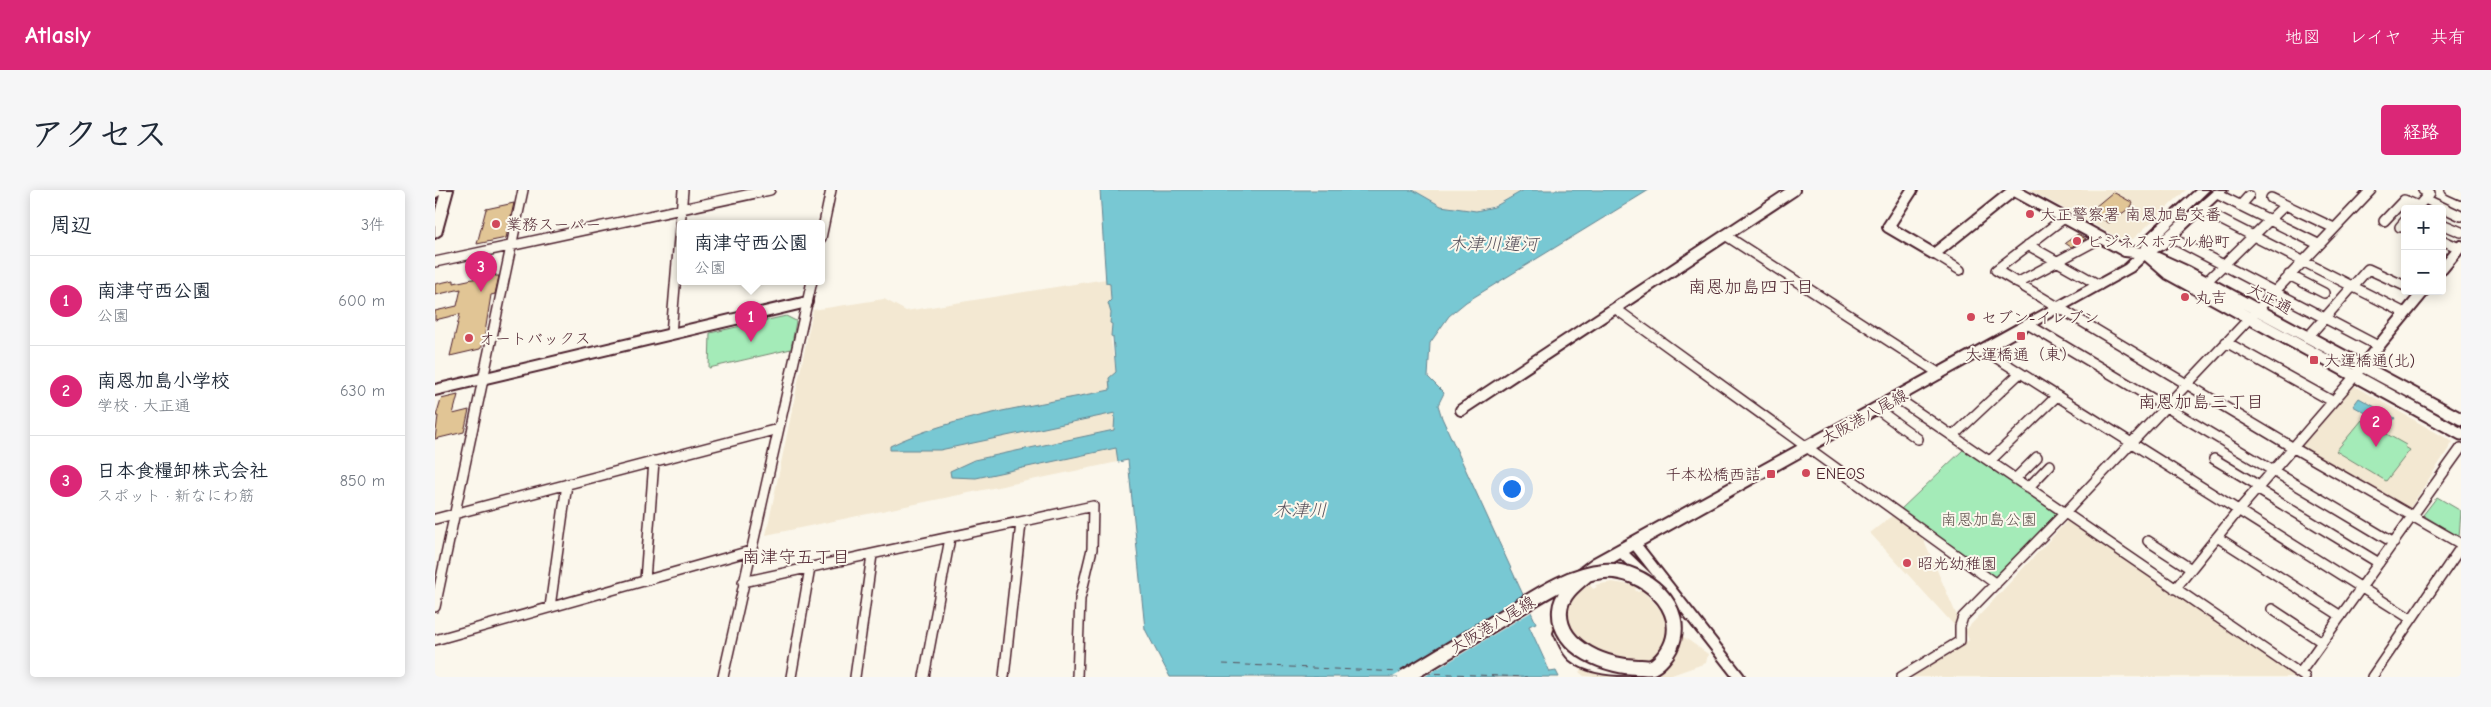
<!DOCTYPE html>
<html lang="ja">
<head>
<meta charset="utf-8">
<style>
  body { margin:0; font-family:"Comic Neue","Klee One",sans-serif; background:#f6f6f7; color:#1f2937 }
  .controls { position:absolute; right:15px; top:15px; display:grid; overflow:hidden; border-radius:5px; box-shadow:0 2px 12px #0003 }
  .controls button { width:45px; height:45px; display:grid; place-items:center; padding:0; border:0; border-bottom:1px solid #e0e1e3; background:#fff; color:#1f2937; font:25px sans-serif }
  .you { position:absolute; left:1076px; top:298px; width:18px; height:18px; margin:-12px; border:4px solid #fff; border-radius:50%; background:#1a73e8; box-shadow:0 0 0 8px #1a73e833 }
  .badge { display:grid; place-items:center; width:32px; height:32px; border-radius:50%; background:#db2777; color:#fff; font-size:16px; font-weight:700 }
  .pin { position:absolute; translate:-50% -41px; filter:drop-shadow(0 1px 2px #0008) }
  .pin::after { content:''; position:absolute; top:26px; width:18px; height:15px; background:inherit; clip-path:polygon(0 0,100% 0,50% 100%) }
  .popup { position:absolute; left:242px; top:30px; width:148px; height:65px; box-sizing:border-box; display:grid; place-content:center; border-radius:5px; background:#fff; filter:drop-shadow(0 1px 4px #0005); font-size:16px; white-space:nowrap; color:#747a83 }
  .popup b { font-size:19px; color:#1f2937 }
  .popup::after { content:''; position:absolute; left:50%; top:100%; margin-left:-10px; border:10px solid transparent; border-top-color:#fff }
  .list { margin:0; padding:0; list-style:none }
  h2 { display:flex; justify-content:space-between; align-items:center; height:65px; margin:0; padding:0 20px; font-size:21px }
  h2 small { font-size:16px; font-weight:400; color:#747a83 }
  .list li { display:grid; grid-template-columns:32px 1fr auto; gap:15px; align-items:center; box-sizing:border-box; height:90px; padding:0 20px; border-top:1px solid #e0e1e3 }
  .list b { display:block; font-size:19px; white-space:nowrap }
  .list p { margin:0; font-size:16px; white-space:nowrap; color:#747a83 }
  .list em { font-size:16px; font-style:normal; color:#747a83 }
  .map { position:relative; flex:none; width:2026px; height:487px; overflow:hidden; border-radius:5px }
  header { display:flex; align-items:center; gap:30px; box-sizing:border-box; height:70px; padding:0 25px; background:#db2777; color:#fff }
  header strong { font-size:24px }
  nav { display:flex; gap:28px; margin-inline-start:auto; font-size:18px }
  .intro { display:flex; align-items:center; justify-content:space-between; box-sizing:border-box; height:120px; padding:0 30px }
  h1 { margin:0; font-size:35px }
  .button { padding:12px 22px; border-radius:5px; background:#db2777; color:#fff; font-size:18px; font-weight:700 }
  main { display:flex; gap:30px; padding:0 30px }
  aside { flex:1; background:#fff; border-radius:5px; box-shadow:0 2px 12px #0003 }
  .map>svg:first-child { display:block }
</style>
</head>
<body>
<header>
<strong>Atlasly</strong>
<nav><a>地図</a><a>レイヤ</a><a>共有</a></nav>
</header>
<div class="intro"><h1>アクセス</h1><a class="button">経路</a></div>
<main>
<aside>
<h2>周辺<small>3件</small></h2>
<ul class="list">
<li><span class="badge">1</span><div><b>南津守西公園</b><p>公園</p></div><em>600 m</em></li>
<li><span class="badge">2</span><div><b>南恩加島小学校</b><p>学校 · 大正通</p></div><em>630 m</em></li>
<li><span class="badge">3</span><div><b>日本食糧卸株式会社</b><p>スポット · 新なにわ筋</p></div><em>850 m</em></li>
</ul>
</aside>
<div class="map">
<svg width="2026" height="487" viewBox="0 0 2026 487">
  <rect width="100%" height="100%" fill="#fbf7ec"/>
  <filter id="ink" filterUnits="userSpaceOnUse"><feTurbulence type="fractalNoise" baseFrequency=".02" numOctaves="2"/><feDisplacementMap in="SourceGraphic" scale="10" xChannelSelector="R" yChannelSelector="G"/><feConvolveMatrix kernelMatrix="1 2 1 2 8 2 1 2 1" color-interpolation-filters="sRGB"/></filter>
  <g filter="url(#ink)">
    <path fill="#f3e8d2" d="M979 0H1088L1059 16 1041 21 1006 16Z
      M1594 0H1751L1698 49H1686Z
      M671 89V93L675 94 676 150 681 182 677 223 680 222 683 272 331 345 378 120 449 109 471 121Z
      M1919 196 2018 252 1975 318H1971L1867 256Z
      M1458 325 1488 348 1522 426 1519 435 1435 343Z
      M1632 331 1863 487H1474L1534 450 1530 441Z
      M1144 380 1158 399 1162 397 1160 395 1177 392 1196 395 1201 397 1200 400 1203 402 1206 400 1216 409 1246 445 1273 464 1271 473 1231 487H1167L1149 486 1144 482 1146 480 1133 469 1123 456 1117 442 1116 429 1118 414 1123 402Z"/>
    <path fill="#a4ebb8" stroke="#778572" d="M351 126 361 131 356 159 274 178 275 143Z
      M1927 230 1971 255 1970 257 1975 260 1951 291 1901 261Z
      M1529 259 1619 320 1621 324 1559 388 1465 320Z
      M2002 307 2026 321 2024 347 1988 325Z"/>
    <path fill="#78c8d3" stroke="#668490" d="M665 0H978L1006 16 1041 21 1059 17 1089 0H1214L1031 112 1014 126 995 153 993 187 1009 203 1003 215 1007 228 1101 433 1094 436 1115 482 1121 481 1124 487H735L710 439 693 270 683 272 681 258 541 288 516 287 515 281 539 270 679 240 680 223 505 260H455V256C518 225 605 215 675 200L674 188 681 182 678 147 676 146 677 134 675 133 676 123 673 113 676 110 675 94 671 93Z
      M1924 208 1960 228 1954 236 1918 216Z"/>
    <path fill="#fbf7ec" d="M1091 407 1098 421 989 487H958Z"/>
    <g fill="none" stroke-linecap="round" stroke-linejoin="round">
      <path stroke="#58525d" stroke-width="1" stroke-dasharray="6 5" stroke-linecap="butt" d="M788 474 966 482
        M990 483 1092 487"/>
    </g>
    <path fill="#e1c595" stroke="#4a1f2b" d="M1678 2 1698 13 1696 17 1674 33 1654 22Z
      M79 13 71 48 42 54 51 19Z
      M1643 44 1651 49 1636 57 1630 53Z
      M61 84 60 86H64L60 104 56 105 48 155 45 159 15 166 25 124 0 130V121L22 116 26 99 0 105V94L19 90V93Z
      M23 205 18 224 34 220 29 242 0 249 3 226H1L6 209Z"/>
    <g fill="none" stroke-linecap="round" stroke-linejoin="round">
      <defs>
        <path id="minor" d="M2015 0 2026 5
          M1782 4 1883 54
          M1836 8 1899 38
          M1990 9 2026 26
          M1986 13 1995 3 1988 0
          M1805 16 1814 6
          M1765 19 1970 123
          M1629 28 1561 80 1857 257 2026 354
          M1949 31 1969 10 1983 16
          M2007 34 2026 42
          M1965 37 1970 31
          M1290 45 1505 184
          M1735 47 1943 156
          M386 48 396 0
          M2007 50 2024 58
          M1593 55 1664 95
          M1499 64 1525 80
          M0 72 335 0
          M1854 85 1889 103
          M1771 92 1850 15
          M1582 93 1666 48
          M1181 119 1561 394
          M1594 135 1959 353
          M236 144 248 0
          M1873 147 1933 79 1970 96
          M1791 152 1897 211
          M1549 160 1976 429
          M1462 208 1870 487
          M1442 219 1483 249
          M1518 246 1585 183
          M1779 269 1824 296
          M1555 271 1622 206
          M1580 289 1602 267
          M1593 298 1615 275
          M1822 299 1944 373
          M0 329 343 239
          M1782 347 1906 426
          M1713 351 1756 379
          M210 390 219 271
          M308 392 658 316 657 359 645 409 642 487
          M1740 399 1803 321 1920 186
          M0 417 88 0
          M115 417 132 294
          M1837 419 1887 452
          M0 450 315 361
          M1865 483 2026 258
          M288 487 377 91
          M356 487 375 378
          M420 487 437 365
          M489 487 515 348
          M569 487 586 333
          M1466 487 1525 451V436L1528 427 1630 323 1936 0
          M1937 487 2026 357"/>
        <path id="tertiary" d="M1477 0 1453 37 1499 64 1579 0
          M1578 0 1690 61 1710 63
          M2007 79 2026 56
          M1923 181 1989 101
          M0 200 372 112
          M1026 220 1359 0
          M1199 353 1304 487
          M1185 361 1217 392"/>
        <path id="secondary" d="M1710 63 1734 84 2026 244
          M1719 67 1752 82 2026 229"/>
        <path id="primary" d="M0 0H18L6 44 0 48V23L5 5 0 8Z
          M1761 0H1774L1719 53 1779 0H1792L1730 58 1714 66 1698 81 1204 357 1167 379 1151 391 1146 393 1141 391 1138 386 1141 381 1157 369 1690 75 1705 61 1711 46Z
          M1127 436 1133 438C1145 464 1165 475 1194 473 1202 473 1210 470 1218 473L1220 478 1218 483C1193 487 1156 487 1135 470 1127 463 1124 453 1119 443L1121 438Z"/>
      </defs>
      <use href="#minor" stroke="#4a1f2b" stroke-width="12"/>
      <use href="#tertiary" stroke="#4a1f2b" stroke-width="14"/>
      <use href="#secondary" stroke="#4a1f2b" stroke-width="15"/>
      <use href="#primary" stroke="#4a1f2b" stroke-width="4"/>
      <use href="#minor" stroke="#fbf7ec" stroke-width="9"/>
      <use href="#tertiary" stroke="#fbf7ec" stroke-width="10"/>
      <use href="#secondary" stroke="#fbf7ec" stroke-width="11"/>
      <use href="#primary" fill="#fbf7ec" fill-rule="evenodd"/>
      <defs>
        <path id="primary-bridge" d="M970 487C1001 468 1033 449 1064 430 1096 411 1131 384 1169 381 1208 378 1255 418 1235 458 1232 464 1224 474 1217 477 1214 478 1209 477 1206 477 1175 478 1122 459 1125 420 1126 405 1140 394 1151 385"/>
      </defs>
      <use href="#primary-bridge" stroke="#4a1f2b" stroke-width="18" stroke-linecap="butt"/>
      <use href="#primary-bridge" stroke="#fbf7ec" stroke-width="14"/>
    </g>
  </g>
  <g fill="#d1495b" stroke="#fbf7ec" stroke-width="2">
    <circle cx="1595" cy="24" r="5"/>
    <circle cx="61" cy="34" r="5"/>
    <circle cx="1642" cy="51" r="5"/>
    <circle cx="1750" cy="107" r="5"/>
    <circle cx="1536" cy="127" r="5"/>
    <rect x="1581" y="141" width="10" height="10" rx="2.5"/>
    <circle cx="34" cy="148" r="5"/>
    <rect x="1874" y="165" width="10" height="10" rx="2.5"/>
    <circle cx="1371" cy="283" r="5"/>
    <rect x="1331" y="279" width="10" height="10" rx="2.5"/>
    <circle cx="1472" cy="373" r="5"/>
  </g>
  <g text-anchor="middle" stroke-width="4" stroke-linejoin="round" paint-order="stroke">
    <g font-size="16" fill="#4a1f2b" stroke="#fbf7ec" text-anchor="start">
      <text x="1605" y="30">大正警察署 南恩加島交番</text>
      <text x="71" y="40">業務スーパー</text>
      <text x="1652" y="57">ビジネスホテル船町</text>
      <text x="1760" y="113">丸吉</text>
      <text x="1546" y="133">セブン-イレブン</text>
      <text x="44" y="154">オートバックス</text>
      <text x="1586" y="170" text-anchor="middle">大運橋通（東）</text>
      <text x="1889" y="176">大運橋通(北)</text>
      <text x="1381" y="289">ENEOS</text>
      <text x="1326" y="290" text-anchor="end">千本松橋西詰</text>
      <text x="1482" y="379">昭光幼稚園</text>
    </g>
    <g font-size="16" fill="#4a1f2b" stroke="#fbf7ec">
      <text transform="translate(1835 108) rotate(28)" y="6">大正通</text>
      <text transform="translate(1429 226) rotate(-29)" y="6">大阪港八尾線</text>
      <text transform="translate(1057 434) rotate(-31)" y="6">大阪港八尾線</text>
    </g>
    <g font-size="16" fill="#60524e" stroke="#fbf7ec">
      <text x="1554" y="335">南恩加島公園</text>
    </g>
    <g font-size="18" font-style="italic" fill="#58525d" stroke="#fbf7ec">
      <text x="1058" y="60">木津川運河</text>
      <text x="865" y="326">木津川</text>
    </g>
    <g font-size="18" fill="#4a1f2b" stroke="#fbf7ec">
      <text x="1316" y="103">南恩加島四丁目</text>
      <text x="1766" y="218">南恩加島三丁目</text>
      <text x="361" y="373">南津守五丁目</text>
    </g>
  </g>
</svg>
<div class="controls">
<button>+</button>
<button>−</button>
</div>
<div class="you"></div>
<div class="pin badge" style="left:316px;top:152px">1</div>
<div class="popup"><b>南津守西公園</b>公園</div>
<div class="pin badge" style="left:1941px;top:257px">2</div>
<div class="pin badge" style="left:46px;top:102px">3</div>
</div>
</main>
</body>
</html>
